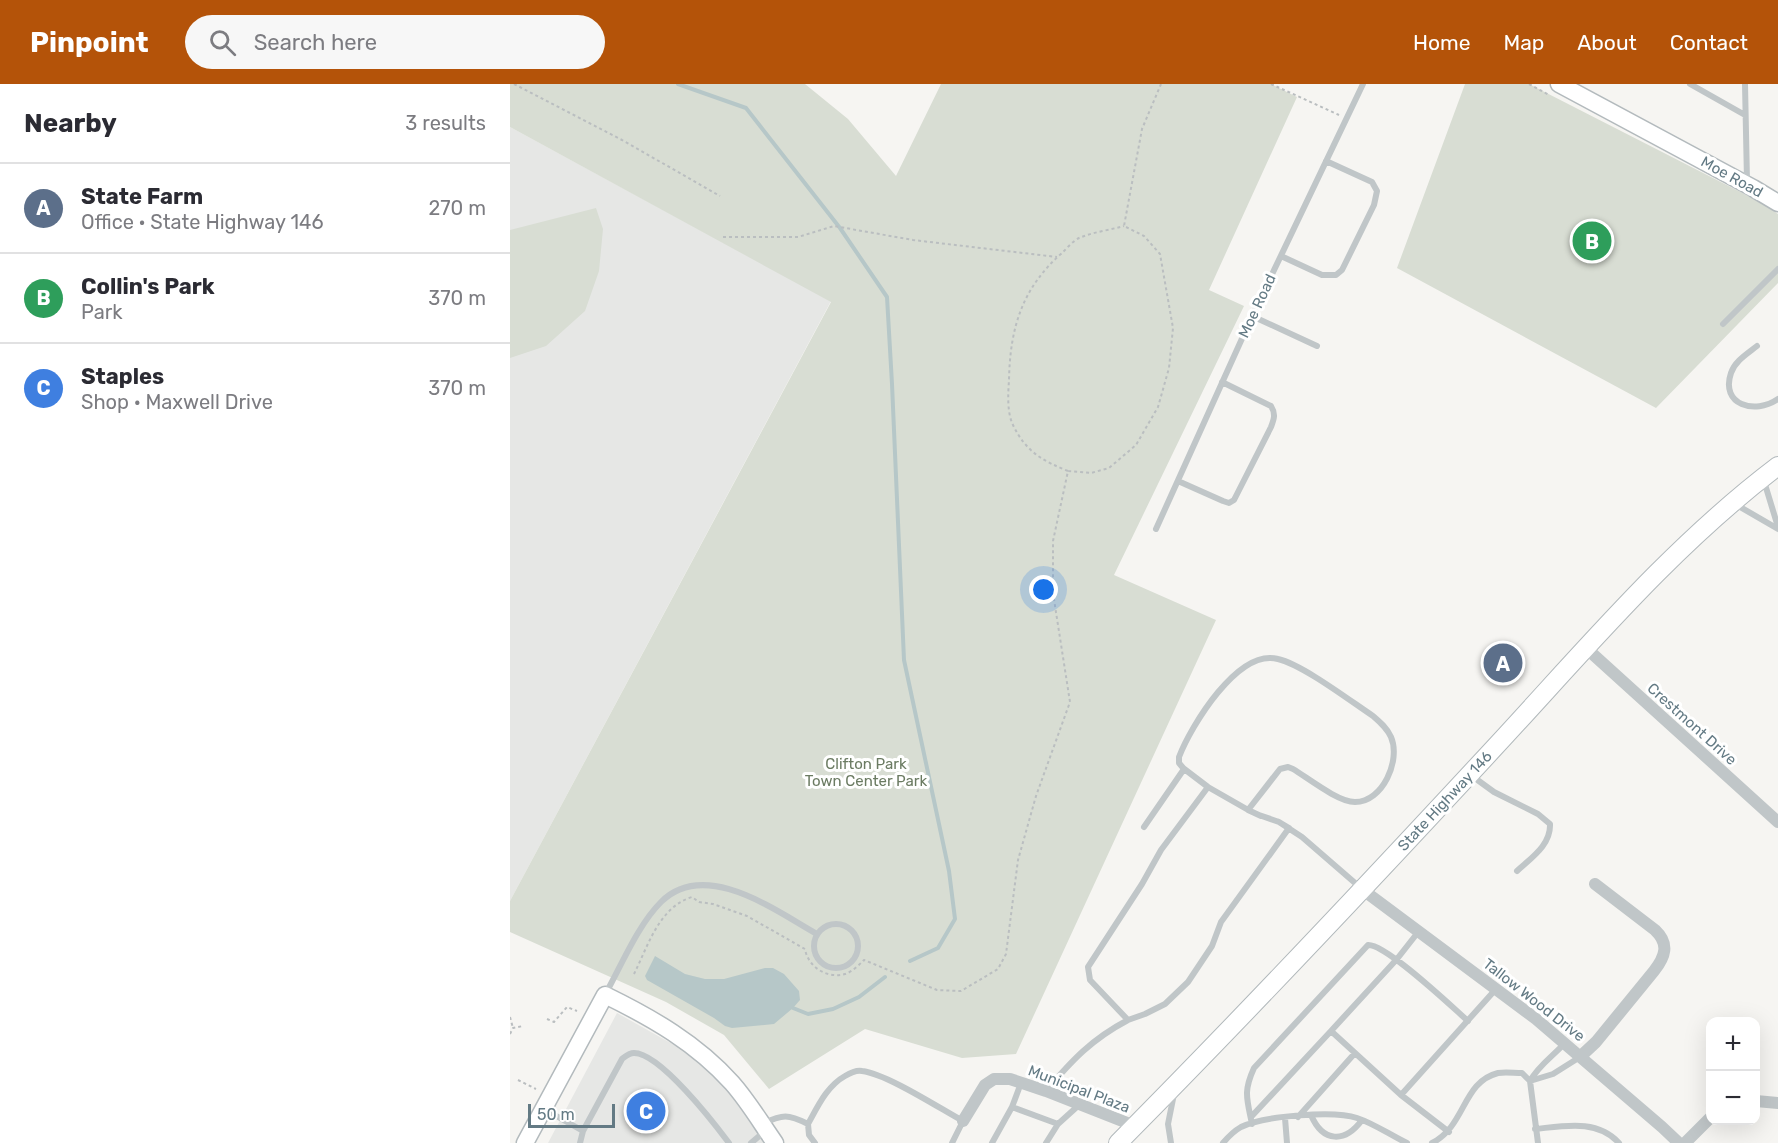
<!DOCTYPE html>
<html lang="en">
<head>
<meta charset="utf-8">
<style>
  body { margin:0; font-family:Rubik,sans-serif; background:#f7f7f7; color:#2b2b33 }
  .controls { position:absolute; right:18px; bottom:18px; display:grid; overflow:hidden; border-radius:12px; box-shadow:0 6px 24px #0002 }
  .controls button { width:54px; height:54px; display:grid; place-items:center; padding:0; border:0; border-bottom:2px solid #e1e1e2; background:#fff; color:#2b2b33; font:30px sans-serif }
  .scale { position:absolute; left:18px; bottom:15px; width:87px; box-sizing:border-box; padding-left:6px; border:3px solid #637a84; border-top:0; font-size:16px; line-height:21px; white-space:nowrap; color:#637a84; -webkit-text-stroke:4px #fff; paint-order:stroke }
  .you { position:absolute; left:534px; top:506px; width:21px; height:21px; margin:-15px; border:4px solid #fff; border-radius:50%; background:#1a73e8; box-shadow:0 0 0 9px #1a73e833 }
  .badge { display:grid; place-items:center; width:39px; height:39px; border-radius:50%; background:#b45309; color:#fff; font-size:20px; font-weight:700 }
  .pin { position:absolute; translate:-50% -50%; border:3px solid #fff; box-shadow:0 2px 6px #0006 }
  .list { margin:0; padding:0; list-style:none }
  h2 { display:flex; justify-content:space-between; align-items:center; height:78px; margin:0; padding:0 24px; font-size:26px }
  h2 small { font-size:20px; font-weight:400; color:#7c7c81 }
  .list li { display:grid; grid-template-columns:39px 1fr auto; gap:18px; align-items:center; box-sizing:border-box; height:90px; padding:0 24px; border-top:2px solid #e1e1e2 }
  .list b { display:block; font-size:22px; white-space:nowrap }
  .list p { margin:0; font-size:20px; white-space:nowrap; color:#7c7c81 }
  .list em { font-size:20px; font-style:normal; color:#7c7c81 }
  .icon { flex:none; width:33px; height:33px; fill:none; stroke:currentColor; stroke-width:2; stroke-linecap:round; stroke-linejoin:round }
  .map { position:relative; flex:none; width:1268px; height:1059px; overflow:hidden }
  header { display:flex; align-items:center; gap:36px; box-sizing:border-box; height:84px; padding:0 30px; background:#b45309; color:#fff }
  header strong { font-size:28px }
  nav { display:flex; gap:33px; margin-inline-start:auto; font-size:21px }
  .search { width:420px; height:54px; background:#f7f7f7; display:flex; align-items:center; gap:15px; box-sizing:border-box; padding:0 21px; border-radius:33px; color:#7c7c81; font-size:22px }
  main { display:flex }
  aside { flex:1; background:#fff }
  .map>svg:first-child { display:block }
</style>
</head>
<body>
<header>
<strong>Pinpoint</strong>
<div class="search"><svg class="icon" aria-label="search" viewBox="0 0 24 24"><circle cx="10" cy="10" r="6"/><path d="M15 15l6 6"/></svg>Search here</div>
<nav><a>Home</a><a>Map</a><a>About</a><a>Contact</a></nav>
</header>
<main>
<aside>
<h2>Nearby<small>3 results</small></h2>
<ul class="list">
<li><span class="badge" style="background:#5c6f8a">A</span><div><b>State Farm</b><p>Office · State Highway 146</p></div><em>270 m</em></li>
<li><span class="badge" style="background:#2e9e5b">B</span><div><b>Collin's Park</b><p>Park</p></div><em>370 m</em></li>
<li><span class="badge" style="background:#3f7fe0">C</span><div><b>Staples</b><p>Shop · Maxwell Drive</p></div><em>370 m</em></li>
</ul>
</aside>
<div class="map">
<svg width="1268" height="1059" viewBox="0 0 1268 1059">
  <rect width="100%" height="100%" fill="#f6f5f2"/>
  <path fill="#e6e7e5" d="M0 43 321 217 0 817Z
    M107 929 175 967 209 996 256 1059H38Z"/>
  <path fill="#d8ddd3" d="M0 0H295L338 35 386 92 431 0H761L787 13 699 206 734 222 604 491 706 536 506 970 452 974 355 945 259 1005 214 951 156 918 0 848V817L321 218 0 43Z
    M955 0H1019L1248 117 1268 130V199L1146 324 887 184Z
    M86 124 93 145 89 187 75 227 36 262 0 274V146Z"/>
  <path fill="#b6c7c8" d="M145 872 175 890 195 895H214L255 884H263L274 890 289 907 290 916 283 924 264 940 222 944 215 942 204 934 137 896 135 892Z"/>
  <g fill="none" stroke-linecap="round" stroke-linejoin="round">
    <path stroke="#b6c7c8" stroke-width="4" d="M168 0 236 24 330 144 377 213 382 300 394 576 439 787 445 835 428 864 400 877
      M283 924 298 930 323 925 349 913 375 893"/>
    <defs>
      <path id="secondary" d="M1049 0 1243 104 1268 119
        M15 1059 95 911C142 934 186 959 222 999 238 1017 251 1039 265 1059"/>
      <path id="primary" d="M608 1059C737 929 861 797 985 663 1075 566 1162 462 1268 382"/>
    </defs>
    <use href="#secondary" stroke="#b3babd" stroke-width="19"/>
    <use href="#primary" stroke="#b1b8bb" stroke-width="20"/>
    <path stroke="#babec0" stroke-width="2" stroke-dasharray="3 3" stroke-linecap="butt" d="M4 0 112 56 210 112
      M761 0 829 31
      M1019 0 1039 11
      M213 153H288L324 142 403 156 547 173
      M558 387C533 377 516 368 503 341 497 329 498 310 499 296 500 244 512 204 552 169 557 164 563 157 569 154 583 148 600 146 614 142
      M124 890C138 862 149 823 182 813L189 818 203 820 237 832 295 865C298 883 317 895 335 890 342 888 349 881 354 876L427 906 451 907 488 885 496 870 508 776 526 712 560 618 543 509V457L558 387 581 389 599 384 626 361 648 323 659 284 663 244 650 170 634 152 614 142 632 45 651 0
      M0 933 3 944
      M37 935 44 938 57 923 67 927
      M0 950 3 944 13 942
      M8 996 26 1005"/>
    <path stroke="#c0c6c8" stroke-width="6" d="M1180 0 1235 31
      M1235 0 1237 97
      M771 172 812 191H826L832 186 864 121 867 107 862 98 816 77
      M742 232 807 262
      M1213 240 1268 185
      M1247 262C1237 270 1225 277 1221 289 1210 321 1245 331 1268 315
      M668 397 713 417 719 419 724 416 761 343C764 335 766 330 761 322L712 298
      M1254 397 1268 443
      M1225 420 1268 445
      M646 445 744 228 853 0
      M673 684 698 703 740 727
      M962 692 984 708 1028 730 1040 740C1041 761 1021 774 1007 787
      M698 703 651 766 632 800 578 883 580 896 618 936 635 930 655 920 678 898 702 862 711 838 779 744 769 738
      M749 731 769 738 792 753 852 805
      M634 743 674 685 669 679V673C681 642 728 564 768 575 793 581 839 616 863 632 870 638 877 644 881 653 891 676 873 718 845 718 828 718 798 694 783 685L778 683 770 685 738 726 751 732
      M304 862a22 22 0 1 1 44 0a22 22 0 1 1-44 0Z
      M909 847 887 875 821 947 891 1011 986 905
      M96 909C112 880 128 841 151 818 195 774 266 827 307 850
      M1020 997 1043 990 1070 973
      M536 1007C562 976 582 955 618 936
      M891 1011 939 1048
      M502 1023 548 1040
      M34 1025 73 1047 112 975C116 972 119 969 124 969 150 969 204 1039 219 1059
      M801 1031C813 1059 835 1059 852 1036
      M741 1033 821 947
      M788 1033 845 969
      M775 1034 777 1059
      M252 1040C273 1030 278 1030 298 1040L299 1051 305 1059
      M298 1040C308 1022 317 1002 335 992 340 989 347 986 352 987 377 990 429 1024 453 1037L442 1059
      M742 1040C737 1015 733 1008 744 984L858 861C876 860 941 922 958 937
      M1025 1045C1055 1042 1087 1035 1109 1059
      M70 1059 73 1047
      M241 1059 254 1048
      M482 1059 502 1023 511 999
      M536 1059 548 1040 569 1021
      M661 1059 658 1040 664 1010
      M713 1059C718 1053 724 1047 731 1043 753 1032 824 1026 847 1034 865 1040 880 1051 897 1059
      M922 1059C956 1042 952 998 988 989 995 988 1004 989 1012 989L1020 997
      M1028 1059 1020 997C1028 982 1043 972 1055 959"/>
    <path stroke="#c0c6c8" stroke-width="12" d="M1076 564 1268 738
      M853 806 1026 935 1152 1043 1169 1059
      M1071 972 1086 958 1144 887C1155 873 1160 860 1145 846L1085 800
      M1246 1017 1268 1019
      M453 1037 475 1001 484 995H500L536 1007 625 1042
      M1175 1059 1200 1034"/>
    <use href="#secondary" stroke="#fff" stroke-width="16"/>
    <use href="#primary" stroke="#fff" stroke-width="18"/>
  </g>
  <g text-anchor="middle" stroke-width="6" stroke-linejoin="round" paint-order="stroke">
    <g font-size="15" fill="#637a84" stroke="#fff">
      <text transform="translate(1222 93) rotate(29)" y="5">Moe Road</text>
      <text transform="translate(747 222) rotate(-65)" y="5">Moe Road</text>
      <text transform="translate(1182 640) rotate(42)" y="5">Crestmont Drive</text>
      <text transform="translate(935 717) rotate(-47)" y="5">State Highway 146</text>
      <text transform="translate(1024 916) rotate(38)" y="5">Tallow Wood Drive</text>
      <text transform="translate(569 1005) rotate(21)" y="5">Municipal Plaza</text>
    </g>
    <g font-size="15" fill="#6b7b62" stroke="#fff">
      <text x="356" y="685">Clifton Park<tspan x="356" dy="17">Town Center Park</tspan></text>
    </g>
  </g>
</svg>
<div class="controls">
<button>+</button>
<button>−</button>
</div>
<div class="scale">50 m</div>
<div class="you"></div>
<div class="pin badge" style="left:993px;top:579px;background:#5c6f8a">A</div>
<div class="pin badge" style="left:1082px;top:157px;background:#2e9e5b">B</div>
<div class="pin badge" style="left:136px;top:1027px;background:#3f7fe0">C</div>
</div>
</main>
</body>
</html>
